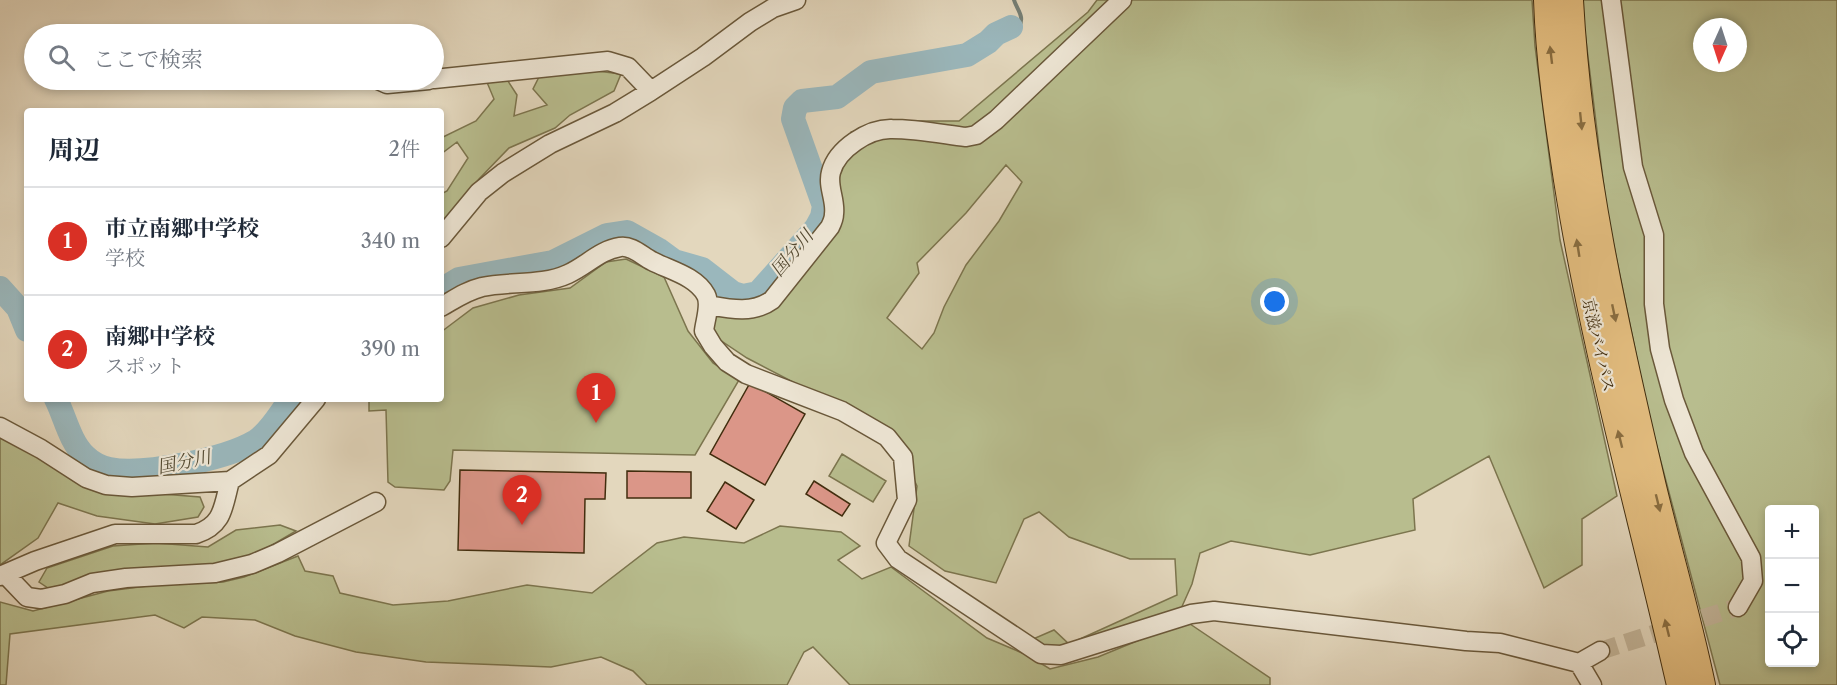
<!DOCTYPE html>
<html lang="ja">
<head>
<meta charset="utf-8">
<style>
  body { margin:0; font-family:"Libre Caslon Text","Noto Serif JP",serif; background:#f2f2f3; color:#1f2937 }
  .controls { position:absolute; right:18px; bottom:18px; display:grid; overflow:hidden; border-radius:6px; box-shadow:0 3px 9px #0003 }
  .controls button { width:54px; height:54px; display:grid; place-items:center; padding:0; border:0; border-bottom:2px solid #e0e1e3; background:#fff; color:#1f2937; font:30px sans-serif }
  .compass { position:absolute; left:1693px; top:18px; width:54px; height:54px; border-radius:50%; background:#fff; box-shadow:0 3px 9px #0003; rotate:183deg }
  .you { position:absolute; left:1275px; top:302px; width:21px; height:21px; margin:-15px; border:4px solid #fff; border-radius:50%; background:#1a73e8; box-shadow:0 0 0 9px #1a73e833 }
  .badge { display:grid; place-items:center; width:39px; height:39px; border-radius:50%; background:#d93025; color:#fff; font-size:20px; font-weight:700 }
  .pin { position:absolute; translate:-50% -50px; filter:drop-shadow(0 2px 3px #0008) }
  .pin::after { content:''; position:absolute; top:32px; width:21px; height:18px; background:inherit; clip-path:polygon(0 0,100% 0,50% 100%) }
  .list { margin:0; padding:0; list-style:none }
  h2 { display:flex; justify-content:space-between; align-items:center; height:78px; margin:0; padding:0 24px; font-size:26px }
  h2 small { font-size:20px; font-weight:400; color:#747a83 }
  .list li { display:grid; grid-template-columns:39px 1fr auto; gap:18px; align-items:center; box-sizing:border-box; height:108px; padding:0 24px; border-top:2px solid #e0e1e3 }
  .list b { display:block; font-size:22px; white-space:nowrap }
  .list p { margin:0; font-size:20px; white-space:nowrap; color:#747a83 }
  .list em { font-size:20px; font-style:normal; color:#747a83 }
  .icon { flex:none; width:33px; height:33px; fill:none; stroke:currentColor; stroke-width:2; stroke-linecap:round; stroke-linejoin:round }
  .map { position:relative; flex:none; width:1837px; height:685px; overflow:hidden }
  .search { position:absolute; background:#fff; box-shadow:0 3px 9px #0003; left:24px; top:24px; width:420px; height:66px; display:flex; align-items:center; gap:15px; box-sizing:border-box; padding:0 21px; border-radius:33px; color:#747a83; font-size:22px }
  .panel { position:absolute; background:#fff; box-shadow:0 3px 9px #0003; left:24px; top:108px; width:420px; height:294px; border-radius:6px }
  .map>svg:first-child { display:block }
</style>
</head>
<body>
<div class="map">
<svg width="1837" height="685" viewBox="0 0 1837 685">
  <rect width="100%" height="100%" fill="#e3d7bd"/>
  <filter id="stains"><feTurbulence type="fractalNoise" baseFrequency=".00333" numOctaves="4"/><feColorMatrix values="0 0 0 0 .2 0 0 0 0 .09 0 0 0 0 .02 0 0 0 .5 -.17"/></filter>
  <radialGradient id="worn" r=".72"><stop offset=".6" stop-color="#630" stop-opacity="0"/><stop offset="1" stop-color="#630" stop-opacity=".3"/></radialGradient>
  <path fill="#b8bd8e" stroke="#7c754e" stroke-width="1.5" fill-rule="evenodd" d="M1097 0H1532L1535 46 1560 240 1617 496 1582 519V565L1544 588 1489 456 1413 499 1415 530 1310 555 1231 541 1200 553 1192 584 1180 611 1061 651 1040 648 1033 639 1054 630 1069 644 1177 595 1175 559H1130L1069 537 1039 512 1024 519 996 583 945 571 909 546 917 486 893 434 747 358 711 334 714 315 763 310 838 222 837 181 851 132 886 121H959L1088 12ZM1006 165 1022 182 999 221 966 265 944 307 934 333 922 349 887 318 919 273 917 263 966 213Z
    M1581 0H1837V685H1720L1648 413 1607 212ZM1702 27H1738V63H1702ZM1770 510H1814V662H1770Z
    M597 71 621 74 614 91 570 115 555 128 509 148 479 179 441 227V194L447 191 468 158 457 142 441 154V138L476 121 494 99 486 80 506 78 517 95 514 116 547 105 533 89 540 75Z
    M626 259 664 277 688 331 713 363 739 380 695 455 453 450 450 481 444 490 395 487 388 482 386 410 369 411V399H441V332L473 308 519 295 570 288 606 262Z
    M0 434 112 490 200 497 204 507 198 517 155 524 97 516 58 503 38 538 0 565Z
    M842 454 886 481 873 502 829 476Z
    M280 525 296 531 262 551 231 564 51 590 39 582 47 568 113 546 156 543 208 547 236 530Z
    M780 526 841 532 860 546 838 560 862 579 891 567 987 638 1027 655 1050 669 1098 657 1166 629 1190 624 1270 678V685H850L813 647 804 652 787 685H647L633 671 601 657 551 667 426 662 356 652 295 636 255 620 202 617 184 628 155 615 10 634 6 685H0V602L33 611 108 591 155 585 223 582 244 577 298 556 305 571 333 576 340 593 393 605 448 601 527 585 592 593 657 543 684 537 744 543Z"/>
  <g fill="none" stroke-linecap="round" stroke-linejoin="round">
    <path stroke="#768076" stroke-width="4" d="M1011 27H1019C1025 16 1017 10 1014 0"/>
    <path stroke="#9ab7bc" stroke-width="24" d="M0 288 18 308 27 330
      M441 290 459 279 553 262 607 235 627 232 659 250 674 261 702 269 733 293 743 296 758 293 816 228 822 217 824 206 793 119 795 108 802 101 837 97 871 72 967 55 988 42 996 34 1011 27
      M56 399C65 417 70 442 85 456 91 462 100 467 109 469 143 476 226 459 256 441 271 431 280 413 291 399"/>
  </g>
  <path fill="#db9688" stroke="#412d0e" stroke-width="1.5" d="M750 383 805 414 765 485 710 454Z
    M460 470 606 473 605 499H585L584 553 458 550Z
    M627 471 691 472V498H627Z
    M814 481 850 504 842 516 806 494Z
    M725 482 754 500 736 529 707 511Z"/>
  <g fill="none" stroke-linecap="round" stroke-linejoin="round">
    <path stroke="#c3b59a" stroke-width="18" stroke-dasharray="18 9" stroke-linecap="butt" d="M1600 651 1738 607"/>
    <defs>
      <path id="minor" d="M1611 0 1633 167 1654 235V304L1660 349 1674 400 1694 453 1751 558 1753 581 1738 607
        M434 79 608 61 628 67 651 91
        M378 80 387 84 429 80
        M441 238 479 192 503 173 550 144 615 113 651 91 703 57 750 22 773 8 796 0
        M708 305C730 309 753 314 772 300L830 227C832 223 834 218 834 214 836 200 827 186 831 172 837 149 869 128 892 129 916 129 942 134 966 137L976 135 996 120 1122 0
        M441 307C455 299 466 291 482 287 510 281 542 286 568 274 586 266 600 250 620 247 632 245 642 256 652 261 669 270 696 276 706 295 711 305 705 321 704 331L713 346 727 362 746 374 842 411 887 437 903 457 907 500 886 543 898 559 1041 654 1061 655 1191 614 1214 611 1466 641 1500 643 1579 663 1600 651
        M0 427 41 449 86 478 106 485 132 487 230 481
        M5 574 27 597 41 599 65 594 92 583 126 578 215 573 252 564 278 553 376 502
        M0 576 35 561 115 534H196C224 525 223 506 230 481L269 455 316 399
        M1579 663 1592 685"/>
      <path id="highway" d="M1547 0C1549 60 1558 121 1567 180 1594 351 1642 517 1680 685
        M1570 0C1579 165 1615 326 1653 487 1669 553 1688 618 1702 685"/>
    </defs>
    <use href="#minor" stroke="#6a583a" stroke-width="21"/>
    <use href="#highway" stroke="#412d0e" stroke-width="28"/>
    <use href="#minor" stroke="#ede5d4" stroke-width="18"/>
    <use href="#highway" stroke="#e2bc7e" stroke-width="26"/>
  </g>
  <defs><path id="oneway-solid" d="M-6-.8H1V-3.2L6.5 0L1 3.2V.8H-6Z" transform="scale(1.5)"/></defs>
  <g fill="#896d40">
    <use href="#oneway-solid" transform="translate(1551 55) rotate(-97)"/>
    <use href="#oneway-solid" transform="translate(1581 121) rotate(84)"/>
    <use href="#oneway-solid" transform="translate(1578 248) rotate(-99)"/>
    <use href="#oneway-solid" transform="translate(1614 313) rotate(78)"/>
    <use href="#oneway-solid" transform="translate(1620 439) rotate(-104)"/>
    <use href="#oneway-solid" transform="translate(1658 503) rotate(76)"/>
    <use href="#oneway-solid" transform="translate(1667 628) rotate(-104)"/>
  </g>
  <g text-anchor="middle" stroke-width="4.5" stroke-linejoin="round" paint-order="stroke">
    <g font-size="16" fill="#412d0e" stroke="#ede5d4">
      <text transform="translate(1599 345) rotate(77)" y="6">京滋バイパス</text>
    </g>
    <g font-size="18" font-style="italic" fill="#534931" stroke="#ede5d4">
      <text transform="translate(792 253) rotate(-50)" y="6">国分川</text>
      <text transform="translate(184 462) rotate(-12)" y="6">国分川</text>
    </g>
  </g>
  <rect width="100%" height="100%" filter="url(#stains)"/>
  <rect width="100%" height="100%" fill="url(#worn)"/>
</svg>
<div class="controls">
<button>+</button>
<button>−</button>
<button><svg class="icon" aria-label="locate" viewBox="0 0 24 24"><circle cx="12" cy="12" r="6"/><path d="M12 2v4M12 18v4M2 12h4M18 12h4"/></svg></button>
</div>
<svg class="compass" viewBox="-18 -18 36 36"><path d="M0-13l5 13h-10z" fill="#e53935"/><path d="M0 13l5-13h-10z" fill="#747a83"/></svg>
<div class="you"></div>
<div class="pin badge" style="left:596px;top:423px">1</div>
<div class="pin badge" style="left:522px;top:525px">2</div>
<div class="search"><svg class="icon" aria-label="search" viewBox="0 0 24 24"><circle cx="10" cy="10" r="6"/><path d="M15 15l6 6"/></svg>ここで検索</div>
<section class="panel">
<h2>周辺<small>2件</small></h2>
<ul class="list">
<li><span class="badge">1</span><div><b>市立南郷中学校</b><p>学校</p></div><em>340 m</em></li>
<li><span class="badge">2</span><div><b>南郷中学校</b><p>スポット</p></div><em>390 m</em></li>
</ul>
</section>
</div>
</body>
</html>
